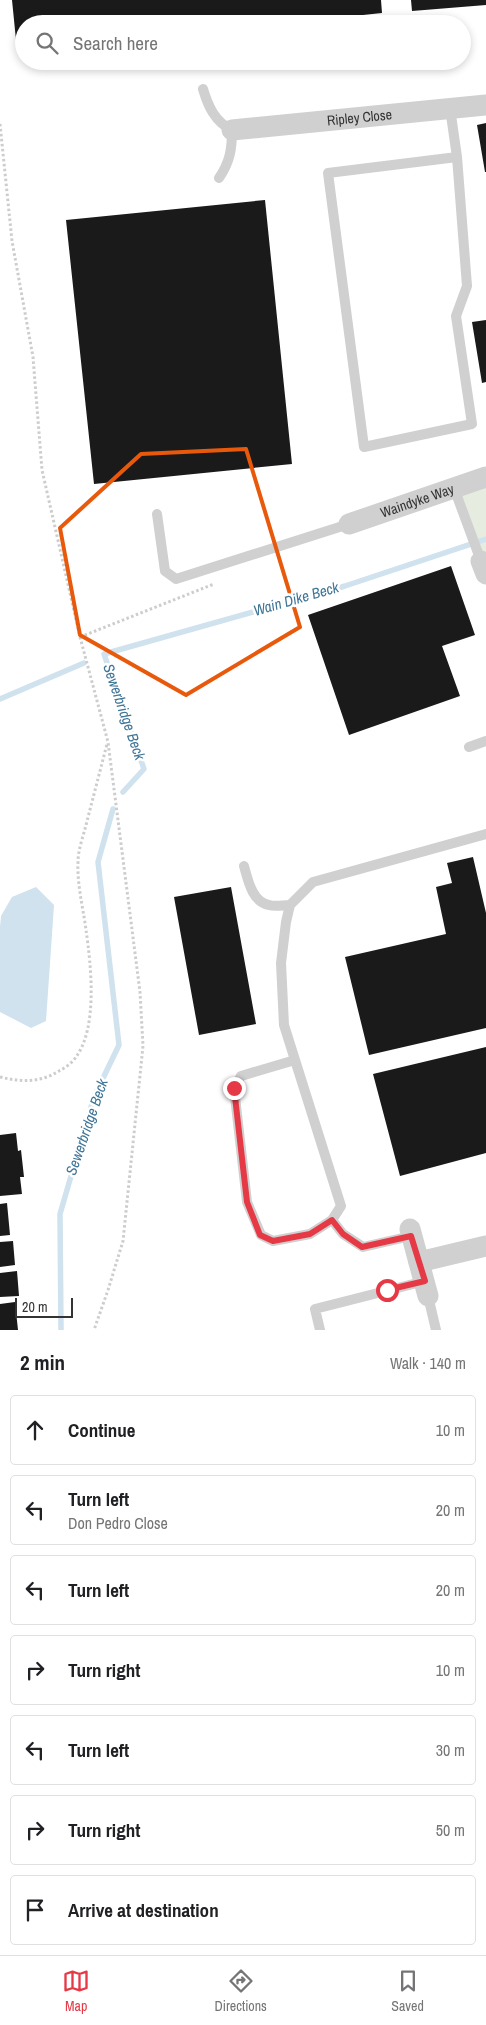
<!DOCTYPE html>
<html lang="en">
<head>
<meta charset="utf-8">
<style>
  body { margin:0; font-family:"Archivo Narrow",sans-serif; background:#f2f2f2; color:#202124 }
  .scale { position:absolute; left:15px; bottom:12px; width:58px; box-sizing:border-box; padding-left:5px; border:2px solid #333; border-top:0; font-size:14px; line-height:18px; white-space:nowrap; color:#333; -webkit-text-stroke:4px #fff; paint-order:stroke }
  .stop { position:absolute; width:15px; height:15px; margin:-11px; border:4px solid #e63946; border-radius:50%; background:#fff }
  .stop.end { background:#e63946; border-color:#fff; box-shadow:0 1px 5px #0008 }
  .list { margin:0; padding:0; list-style:none }
  h2 { display:flex; justify-content:space-between; align-items:center; height:65px; margin:0; padding:0 20px; font-size:21px }
  h2 small { font-size:16px; font-weight:400; color:#757577 }
  .list li { display:grid; grid-template-columns:32px 1fr auto; gap:15px; align-items:center; box-sizing:border-box; height:70px; margin:0 10px 10px; padding:0 10px; border:1px solid #e0e0e0; border-radius:5px }
  .list b { display:block; font-size:19px; white-space:nowrap }
  .list p { margin:0; font-size:16px; white-space:nowrap; color:#757577 }
  .list em { font-size:16px; font-style:normal; color:#757577 }
  .icon { flex:none; width:28px; height:28px; fill:none; stroke:currentColor; stroke-width:2; stroke-linecap:round; stroke-linejoin:round }
  .map { position:relative; flex:none; width:486px; height:1330px; overflow:hidden }
  .search { position:absolute; background:#fff; box-shadow:0 2px 8px #0003; left:15px; right:15px; top:15px; height:55px; display:flex; align-items:center; gap:12px; box-sizing:border-box; padding:0 18px; border-radius:28px; color:#757577; font-size:19px }
  .sheet { height:625px; background:#fff }
  nav { display:flex; justify-content:space-around; align-items:center; box-sizing:border-box; height:70px; border-top:1px solid #e0e0e0; background:#fff; font-size:14px; color:#757577 }
  nav a { display:grid; justify-items:center; gap:2px }
  nav .on { color:#e63946 }
  .map>svg:first-child { display:block }
</style>
</head>
<body>
<div class="map">
<svg width="486" height="1330" viewBox="0 0 486 1330">
  <rect width="100%" height="100%" fill="#fff"/>
  <path fill="#e6ecdf" d="M486 477V558L481 561 454 488Z"/>
  <path fill="#cfe2ee" d="M36 887 54 905 46 1021 31 1028 0 1012V927L1 916 12 897Z"/>
  <g fill="none" stroke-linecap="round" stroke-linejoin="round">
    <path stroke="#cfe2ee" stroke-width="5.5" d="M0 699 84 663
      M123 792 144 769 104 654 345 586 486 539
      M61 1330 60 1214 94 1097 119 1045 98 862 113 809"/>
  </g>
  <path fill="#1a1a1a" d="M12 0H381L382 13 277 24H24V50H17Z
    M411 0H486V5L412 11Z
    M486 123V172H485L477 125Z
    M265 200 292 464 94 484 66 220Z
    M486 320V382L482 383 472 322Z
    M451 566 475 635 442 646 460 696 349 735 308 615Z
    M473 857 486 913V1028L369 1055 345 957 446 934 436 887 452 883 447 863Z
    M231 887 256 1024 199 1035 174 897Z
    M486 1047V1153L400 1176 373 1074Z
    M16 1133 18 1151 21 1150 24 1177H20L22 1194 0 1196V1135Z
    M7 1203 10 1235 0 1236V1204Z
    M13 1241 15 1265 0 1267V1242Z
    M17 1271 19 1296 0 1297V1273Z
    M15 1302 18 1330H0V1304Z"/>
  <g fill="none" stroke-linecap="round" stroke-linejoin="round">
    <path stroke="#cdcdcd" stroke-width="3" stroke-dasharray="2.5 2.5" stroke-linecap="butt" d="M0 124 12 241 33 357 42 470 80 637 108 742 140 992 143 1046 123 1241 108 1290 94 1330
      M80 637 214 584
      M0 1077C21 1082 40 1083 59 1071 65 1068 72 1063 76 1057 98 1027 91 965 86 930 83 907 77 885 78 862 78 850 83 837 86 825 93 798 100 771 107 744"/>
    <path stroke="#d0d0d0" stroke-width="10" d="M203 89C208 106 215 122 232 130 232 149 230 162 219 178
      M450 108 457 157 467 286 456 316 472 424 364 447 328 173 457 157
      M454 488 481 561
      M157 514 165 571 176 579 349 524
      M469 747 486 741
      M244 866C248 880 252 902 269 905 275 907 283 905 290 905
      M295 1060 241 1076 234 1088 247 1202 261 1235 273 1241 310 1234 332 1220 341 1206 284 1025 281 963 286 922 290 905 313 882 486 834
      M332 1220 343 1234 363 1247 411 1236
      M428 1296 436 1330
      M320 1330 315 1309 425 1281"/>
    <g stroke="#d0d0d0" stroke-width="21">
      <path id="s1" d="M232 130 486 105"/>
      <path id="s2" d="M349 524 486 477"/>
      <path d="M481 561 486 574"/>
      <path d="M410 1229 428 1296"/>
      <path d="M419 1262 486 1246"/>
    </g>
  </g>
  <g fill="none" stroke-linecap="round" stroke-linejoin="round">
    <path stroke="#e63946" stroke-width="6" d="M234 1088 247 1202 260 1235 273 1241 310 1234 332 1220 343 1234 362 1247 411 1236 425 1281 387 1290"/>
  </g>
  <path fill="none" stroke="#e8590c" stroke-width="4" stroke-linejoin="round" d="M246 449 300 627 186 695 80 635 60 528 141 454Z"/>
  <g text-anchor="middle" stroke-width="5" stroke-linejoin="round" paint-order="stroke">
    <g font-size="14" fill="#333" stroke="#fff">
      <text dy="5" stroke="none"><textPath href="#s1" startOffset="128">Ripley Close</textPath></text>
      <text dy="5" stroke="none"><textPath href="#s2" startOffset="72">Waindyke Way</textPath></text>
    </g>
    <g font-size="15" font-style="italic" fill="#3f7597" stroke="#fff">
      <text transform="translate(296 599) rotate(-16)" y="5">Wain Dike Beck</text>
      <text transform="translate(124 712) rotate(71)" y="5">Sewerbridge Beck</text>
      <text transform="translate(87 1127) rotate(-71)" y="5">Sewerbridge Beck</text>
    </g>
  </g>
</svg>
<div class="scale">20 m</div>
<div class="stop" style="left:387px;top:1290px"></div>
<div class="stop end" style="left:234px;top:1088px"></div>
<div class="search"><svg class="icon" aria-label="search" viewBox="0 0 24 24"><circle cx="10" cy="10" r="6"/><path d="M15 15l6 6"/></svg>Search here</div>
</div>
<section class="sheet">
<h2>2 min<small>Walk · 140 m</small></h2>
<ul class="list">
<li><svg class="icon" aria-label="ahead" viewBox="0 0 24 24"><path d="M12 20V5M6 11l6-6 6 6"/></svg><div><b>Continue</b></div><em>10 m</em></li>
<li><svg class="icon" aria-label="left" viewBox="0 0 24 24"><path d="M17 20v-9H6M10 6l-5 5 5 5"/></svg><div><b>Turn left</b><p>Don Pedro Close</p></div><em>20 m</em></li>
<li><svg class="icon" aria-label="left" viewBox="0 0 24 24"><path d="M17 20v-9H6M10 6l-5 5 5 5"/></svg><div><b>Turn left</b></div><em>20 m</em></li>
<li><svg class="icon" aria-label="right" viewBox="0 0 24 24"><path d="M7 20v-9h11M14 6l5 5-5 5"/></svg><div><b>Turn right</b></div><em>10 m</em></li>
<li><svg class="icon" aria-label="left" viewBox="0 0 24 24"><path d="M17 20v-9H6M10 6l-5 5 5 5"/></svg><div><b>Turn left</b></div><em>30 m</em></li>
<li><svg class="icon" aria-label="right" viewBox="0 0 24 24"><path d="M7 20v-9h11M14 6l5 5-5 5"/></svg><div><b>Turn right</b></div><em>50 m</em></li>
<li><svg class="icon" aria-label="arrive" viewBox="0 0 24 24"><path d="M6 21V4h12l-3 4 3 4H6"/></svg><div><b>Arrive at destination</b></div></li>
</ul>
</section>
<nav>
<a class="on"><svg class="icon" aria-label="map" viewBox="0 0 24 24"><path d="M3 6l6-2 6 2 6-2v14l-6 2-6-2-6 2zM9 4v14M15 6v14"/></svg>Map</a>
<a><svg class="icon" aria-label="directions" viewBox="0 0 24 24"><path d="M12 3l9 9-9 9-9-9zM9 14v-3h6M13 9l2 2-2 2"/></svg>Directions</a>
<a><svg class="icon" aria-label="saved" viewBox="0 0 24 24"><path d="M7 4h10v16l-5-4-5 4z"/></svg>Saved</a>
</nav>
</body>
</html>
